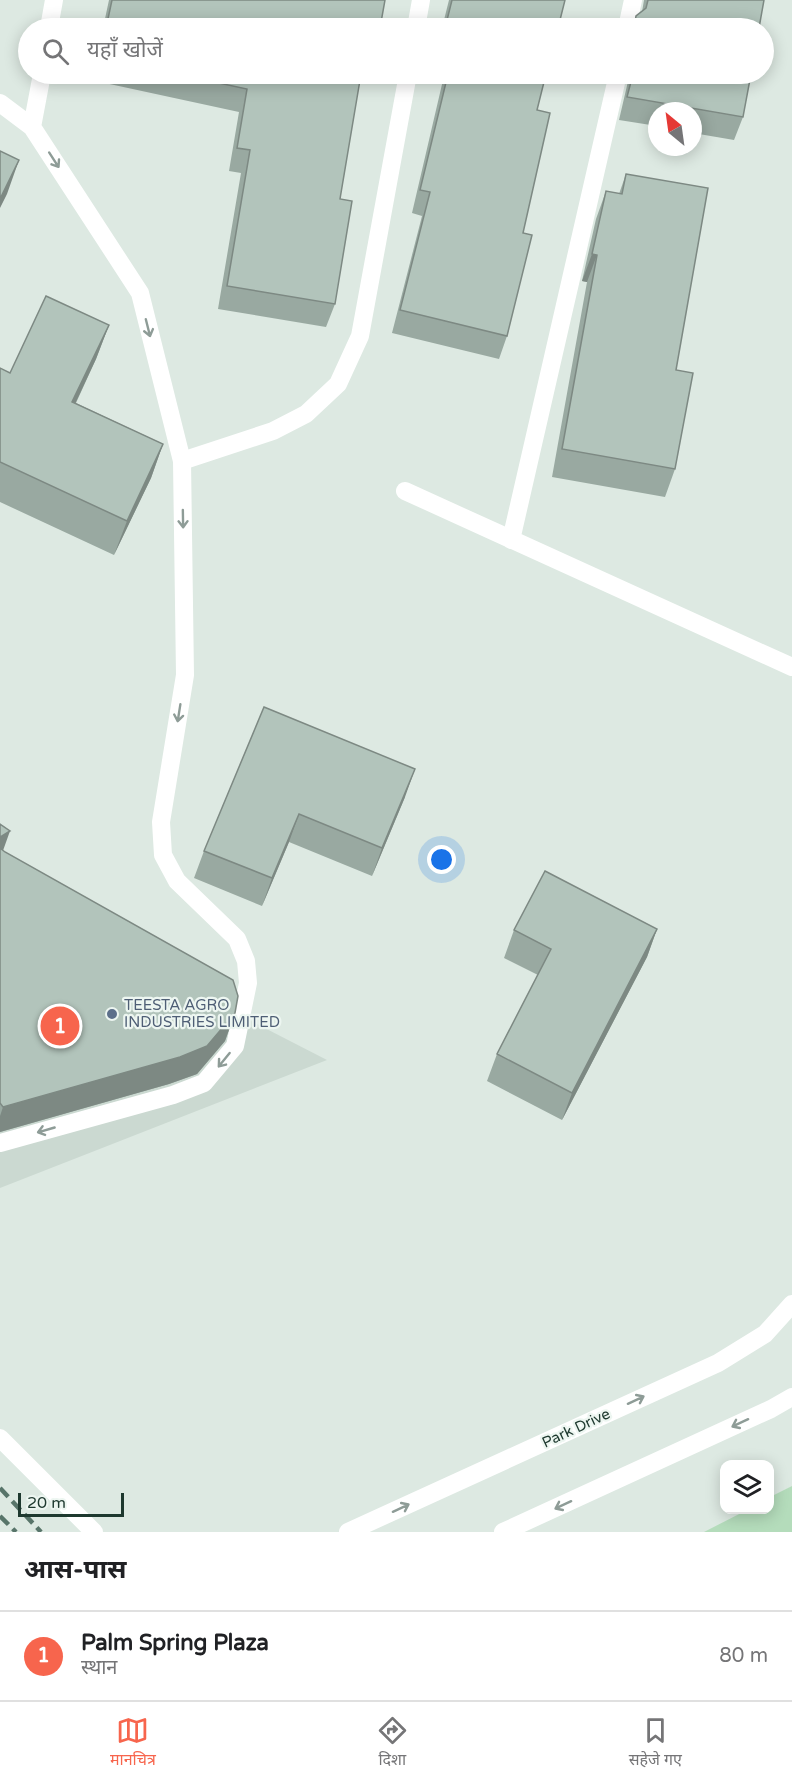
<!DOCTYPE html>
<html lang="hi">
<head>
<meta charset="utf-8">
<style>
  body { margin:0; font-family:"Varela Round","Noto Sans Devanagari",sans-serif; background:#f2f2f2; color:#202124 }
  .controls { position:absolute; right:18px; bottom:18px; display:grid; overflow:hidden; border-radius:12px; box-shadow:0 3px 15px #0003 }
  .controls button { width:54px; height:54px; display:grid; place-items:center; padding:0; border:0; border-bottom:2px solid #e0e0e0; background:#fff; color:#202124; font:30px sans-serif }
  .compass { position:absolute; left:648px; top:102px; width:54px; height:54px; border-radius:50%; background:#fff; box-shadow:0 3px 15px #0003; rotate:331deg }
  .scale { position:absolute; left:18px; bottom:15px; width:106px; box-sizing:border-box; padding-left:6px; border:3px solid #1e392f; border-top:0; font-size:16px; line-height:21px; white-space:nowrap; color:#1e392f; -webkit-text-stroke:4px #edf6f1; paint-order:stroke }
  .you { position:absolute; left:442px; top:860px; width:21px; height:21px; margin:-15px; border:4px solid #fff; border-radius:50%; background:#1a73e8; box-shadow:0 0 0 9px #1a73e833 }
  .badge { display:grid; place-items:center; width:39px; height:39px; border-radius:50%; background:#f7654d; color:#fff; font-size:20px; font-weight:700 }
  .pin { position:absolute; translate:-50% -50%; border:3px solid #fff; box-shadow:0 2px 6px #0006 }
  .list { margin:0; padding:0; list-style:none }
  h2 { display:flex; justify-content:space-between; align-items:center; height:78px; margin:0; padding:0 24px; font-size:26px }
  h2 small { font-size:20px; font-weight:400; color:#757577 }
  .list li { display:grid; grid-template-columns:39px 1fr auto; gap:18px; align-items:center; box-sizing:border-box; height:90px; padding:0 24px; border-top:2px solid #e0e0e0 }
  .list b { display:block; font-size:22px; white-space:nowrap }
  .list p { margin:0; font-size:20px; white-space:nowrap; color:#757577 }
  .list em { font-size:20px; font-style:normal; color:#757577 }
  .icon { flex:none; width:33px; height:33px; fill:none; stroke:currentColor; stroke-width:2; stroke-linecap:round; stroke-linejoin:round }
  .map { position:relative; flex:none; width:792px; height:1532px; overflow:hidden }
  .search { position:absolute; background:#fff; box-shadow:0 3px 15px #0003; left:18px; right:18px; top:18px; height:66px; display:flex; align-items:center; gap:15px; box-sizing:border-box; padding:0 21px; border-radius:33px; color:#757577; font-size:22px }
  .sheet { height:168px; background:#fff }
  nav { display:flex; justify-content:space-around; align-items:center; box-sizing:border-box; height:84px; border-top:2px solid #e0e0e0; background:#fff; font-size:16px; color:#757577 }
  nav a { display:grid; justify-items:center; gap:3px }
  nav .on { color:#f7654d }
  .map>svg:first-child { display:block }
</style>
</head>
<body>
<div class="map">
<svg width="792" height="1532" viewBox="0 0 792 1532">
  <rect width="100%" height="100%" fill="#dde9e2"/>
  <path fill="#cbd9d1" d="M0 853 164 976 327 1060 0 1188Z"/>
  <path fill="#b4dcbb" d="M792 1486V1532H704L747 1510H770V1497Z"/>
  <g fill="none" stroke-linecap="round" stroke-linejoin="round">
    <path stroke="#fff" stroke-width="18" d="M49 28 54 0
      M416 28 421 0
      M627 28 633 0
      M0 103 32 127 140 293 182 461 185 675 161 822 163 855 177 881 237 939 246 961 248 983 235 1046 204 1083 173 1095 0 1143
      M32 127 42 74
      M182 461 273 431 306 414 338 384 360 336 408 74
      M405 491 792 667
      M511 540 618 74
      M348 1532 718 1363 765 1334 792 1304
      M503 1532 771 1409 792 1397"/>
    <path stroke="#fff" stroke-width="18" d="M0 1438 94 1532"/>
    <path stroke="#58756a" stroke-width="4.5" stroke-dasharray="12 6" stroke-linecap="butt" d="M0 1488 41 1532
      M0 1516 16 1532"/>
  </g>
  <path fill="#99a9a1" d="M109 0H385L380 28H103Z
    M449 0H565L558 28H442Z
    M644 0H764L759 28H632L636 16 642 12Z
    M92 74H361L340 199 335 304 326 327 218 309 241 173 229 171 239 112 91 80Z
    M431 74H546L537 110 523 233 507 336 499 359 392 333 422 216 412 213 443 80 430 76Z
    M629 74H751L743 117 734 140 693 133V111H657V126L619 120 629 77Z
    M626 174 676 370 675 469 665 497 552 477 587 282 582 281 596 219 606 191 619 194Z
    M109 325 96 359 76 403 163 444 151 478 114 555 0 502V368L10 373Z
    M264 707 405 797 372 876 289 842 262 906 194 878 204 851Z
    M0 824 3 851 235 1013 225 1041 197 1074 169 1084 0 1132Z
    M657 929 647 957 562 1120 487 1081 497 1054 538 975 504 958 514 930Z"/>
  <path fill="#7d8983" d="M19 160 7 194 0 208V199Z
    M592 254 597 255 587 282 582 281Z
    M109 325 96 359 60 436 72 402Z
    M163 444 151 478 114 555 127 521Z
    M415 769 405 797 372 876 382 848Z
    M299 814 289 842 262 906 272 878Z
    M10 831 0 859V837Z
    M657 929 647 957 562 1120 572 1093Z
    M235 1013 225 1041 197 1074 169 1084 0 1132V1116L3 1107Z"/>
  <path fill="#b2c4bb" stroke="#7d8983" stroke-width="1.5" d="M112 0H385L380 28H106Z
    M452 0H565L558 28H445Z
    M648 0H764L759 28H634L636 16 646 8Z
    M177 74H361L340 199 352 201 335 304 227 286 250 150 237 148 247 89Z
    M448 74H546L537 110 550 113 523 233 532 235 507 336 400 310 430 192 420 190Z
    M633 74H751L743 117 627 97Z
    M0 151 19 160 0 199Z
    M626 174 708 188 676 370 693 373 675 469 562 449 597 255 592 254 606 191 622 194Z
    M46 296 109 325 72 402 163 444 127 521 0 462V368L10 373Z
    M264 707 415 769 382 848 299 814 272 878 204 851Z
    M0 824 10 831 0 837V848L5 852 233 980 238 996 235 1013 207 1046 180 1057 3 1107 0 1103Z
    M545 871 657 929 572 1093 497 1054 551 949 514 930Z"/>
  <defs><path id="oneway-shaft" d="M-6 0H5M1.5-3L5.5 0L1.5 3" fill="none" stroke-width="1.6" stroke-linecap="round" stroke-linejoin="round" transform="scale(1.5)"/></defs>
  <g stroke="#8e9c97">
    <use href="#oneway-shaft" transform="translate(54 160) rotate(57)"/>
    <use href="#oneway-shaft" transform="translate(148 328) rotate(76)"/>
    <use href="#oneway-shaft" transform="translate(183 519) rotate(89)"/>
    <use href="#oneway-shaft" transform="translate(179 713) rotate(99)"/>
    <use href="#oneway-shaft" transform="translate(224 1060) rotate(129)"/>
    <use href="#oneway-shaft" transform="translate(46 1130) rotate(164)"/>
    <use href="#oneway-shaft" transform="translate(636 1400) rotate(-25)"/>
    <use href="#oneway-shaft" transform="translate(740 1423) rotate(155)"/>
    <use href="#oneway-shaft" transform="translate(563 1505) rotate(155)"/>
    <use href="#oneway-shaft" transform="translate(401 1508) rotate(-25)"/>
  </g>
  <circle fill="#5c6f8a" stroke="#edf6f1" stroke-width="2" cx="112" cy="1014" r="6"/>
  <g text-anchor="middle" stroke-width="4.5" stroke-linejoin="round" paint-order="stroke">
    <g font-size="15" fill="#4e5e75" stroke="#edf6f1" text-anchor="start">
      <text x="124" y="1010">TEESTA AGRO<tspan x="124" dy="17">INDUSTRIES LIMITED</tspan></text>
    </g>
    <g font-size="15" fill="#1e392f" stroke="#edf6f1">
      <text transform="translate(576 1428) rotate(-25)" y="5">Park Drive</text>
    </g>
  </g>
</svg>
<div class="controls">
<button><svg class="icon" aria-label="layers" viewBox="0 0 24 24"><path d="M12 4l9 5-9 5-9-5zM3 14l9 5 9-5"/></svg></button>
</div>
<svg class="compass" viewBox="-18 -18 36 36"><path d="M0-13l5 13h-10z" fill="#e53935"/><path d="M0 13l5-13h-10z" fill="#757577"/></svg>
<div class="scale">20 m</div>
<div class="you"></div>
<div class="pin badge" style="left:60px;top:1026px">1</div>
<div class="search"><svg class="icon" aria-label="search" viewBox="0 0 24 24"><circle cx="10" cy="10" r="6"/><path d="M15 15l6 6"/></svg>यहाँ खोजें</div>
</div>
<section class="sheet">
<h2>आस-पास<small></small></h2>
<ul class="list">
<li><span class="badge">1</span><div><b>Palm Spring Plaza</b><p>स्थान</p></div><em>80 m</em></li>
</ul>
</section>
<nav>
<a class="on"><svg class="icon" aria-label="map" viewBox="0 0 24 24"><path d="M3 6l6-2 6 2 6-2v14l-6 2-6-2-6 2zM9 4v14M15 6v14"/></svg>मानचित्र</a>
<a><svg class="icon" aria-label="directions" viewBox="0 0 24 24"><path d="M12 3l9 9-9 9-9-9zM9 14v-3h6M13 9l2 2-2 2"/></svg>दिशा</a>
<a><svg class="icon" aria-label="saved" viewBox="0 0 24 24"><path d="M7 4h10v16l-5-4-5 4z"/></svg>सहेजे गए</a>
</nav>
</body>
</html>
